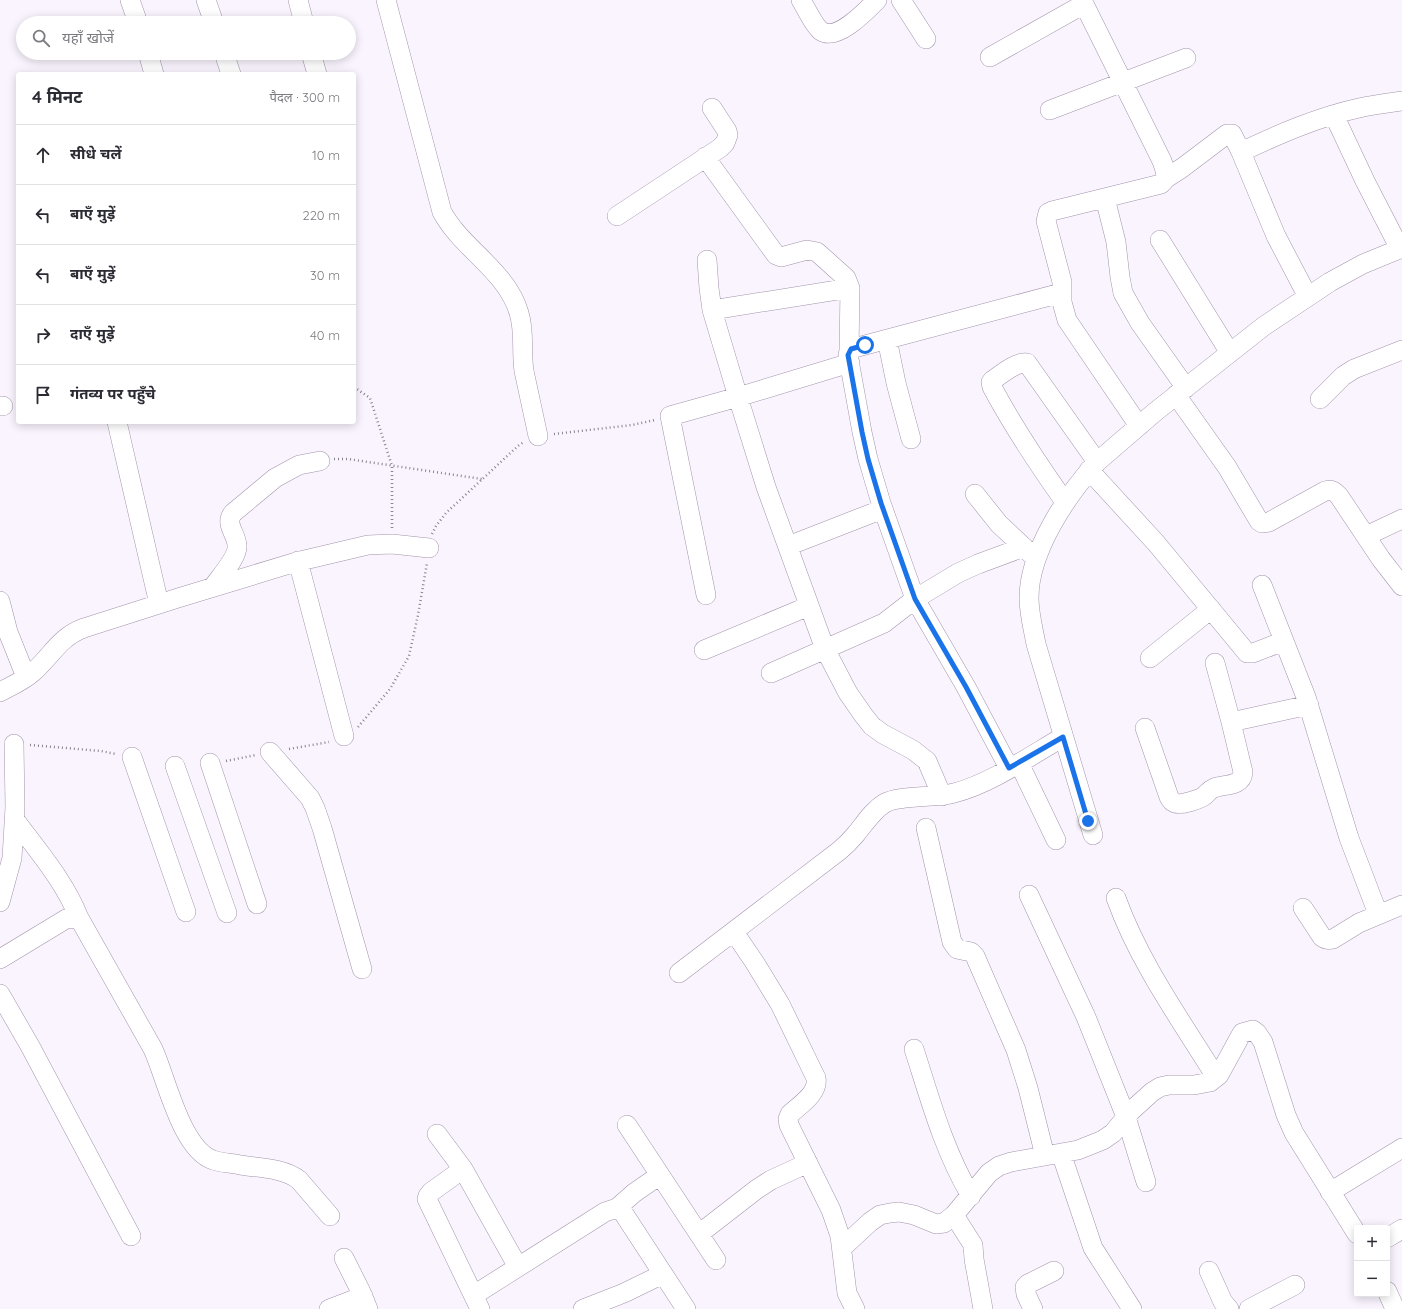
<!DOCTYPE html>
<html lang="hi">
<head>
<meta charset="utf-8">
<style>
  body { margin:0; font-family:Quicksand,"Noto Sans Devanagari",sans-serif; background:#f2f2f3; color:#2b2b33 }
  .controls { position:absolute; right:12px; bottom:12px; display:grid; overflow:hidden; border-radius:4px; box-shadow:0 2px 10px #0003 }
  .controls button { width:36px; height:36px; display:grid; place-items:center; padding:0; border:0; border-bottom:1px solid #e1e1e2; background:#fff; color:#2b2b33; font:20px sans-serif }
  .stop { position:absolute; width:12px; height:12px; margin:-9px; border:3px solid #1a73e8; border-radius:50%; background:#fff }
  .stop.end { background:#1a73e8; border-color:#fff; box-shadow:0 1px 4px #0008 }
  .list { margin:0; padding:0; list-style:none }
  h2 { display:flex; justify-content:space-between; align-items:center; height:52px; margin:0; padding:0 16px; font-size:17px }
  h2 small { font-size:13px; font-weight:400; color:#7c7c81 }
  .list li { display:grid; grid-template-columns:26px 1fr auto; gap:12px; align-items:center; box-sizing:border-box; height:60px; padding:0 16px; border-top:1px solid #e1e1e2 }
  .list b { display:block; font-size:15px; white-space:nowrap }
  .list em { font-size:13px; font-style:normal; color:#7c7c81 }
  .icon { flex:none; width:22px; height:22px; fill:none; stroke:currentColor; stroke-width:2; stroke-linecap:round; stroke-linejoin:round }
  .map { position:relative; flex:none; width:1402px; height:1309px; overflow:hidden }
  .search { position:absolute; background:#fff; box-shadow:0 2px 10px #0003; left:16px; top:16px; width:340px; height:44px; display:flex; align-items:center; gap:10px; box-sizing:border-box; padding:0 14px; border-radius:22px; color:#7c7c81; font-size:15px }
  .panel { position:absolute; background:#fff; box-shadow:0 2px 10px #0003; left:16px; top:72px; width:340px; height:352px; border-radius:4px }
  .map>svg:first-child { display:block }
</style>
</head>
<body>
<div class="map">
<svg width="1402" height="1309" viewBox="0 0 1402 1309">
  <rect width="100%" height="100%" fill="#faf4fe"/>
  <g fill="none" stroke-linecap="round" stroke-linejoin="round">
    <defs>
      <path id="minor" d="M130 0 138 23
        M206 0 214 23
        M298 0 304 23
        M386 0 442 212C462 249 507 271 519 313 525 332 521 351 524 371L538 436
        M801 0C806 8 814 26 821 31 837 42 867 10 877 0
        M901 0 926 39
        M1082 0 1162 161C1165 170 1169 178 1161 184L1052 211 1048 213 1046 221 1062 282V302L1067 320 1139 426
        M148 53 154 74
        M224 53 231 74
        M311 53 317 74
        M990 57 1084 4
        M1050 110 1186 58
        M1334 115 1365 181 1400 249
        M1241 152C1279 134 1318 117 1359 108 1373 105 1388 103 1402 101
        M705 157 776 255 781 257 807 250 817 252 846 278 850 288 849 351
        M1165 179 1182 168 1227 134H1232L1241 152 1276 236 1308 297
        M1105 198 1116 242 1120 277 1123 293 1140 323 1186 388
        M617 216 720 148 725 143 728 135 727 131 712 108
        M1160 240 1230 353
        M707 260 709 288 712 310 738 397 766 487 825 649 848 693 864 716 872 726 883 734 913 750 927 761 942 796
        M712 310 850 288
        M887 339 896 383 911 439
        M1176 395 1227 467 1259 521 1262 523 1269 522 1325 491C1332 489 1334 491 1339 496L1381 559 1402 586
        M1320 399 1343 376 1354 369 1402 350
        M0 406H3
        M117 422 159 604
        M1089 470 1156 543 1247 653H1253L1284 641
        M975 494 999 524 1031 554
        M1065 502C1038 464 1014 428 992 387L991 382 993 380C1000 375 1019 360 1027 363L1097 462
        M1366 536 1402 519
        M788 546 883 509
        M298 561 344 736
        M1262 585 1306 697 1349 838 1378 914
        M213 587C219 578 238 557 237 546 237 534 224 524 233 513L275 478 299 465 320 461
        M706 595 670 416 738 397 850 363
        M0 601 8 632 26 677
        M704 650 809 606
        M1150 658 1211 609
        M771 673 884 623 915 599 958 573 978 564 1024 547
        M0 692C11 686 23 681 32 673 51 657 59 637 84 628L178 598 296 562 368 545 392 544 429 548
        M1231 722 1309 705
        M1145 728 1169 797C1170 799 1172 802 1175 803 1179 806 1201 799 1204 796 1208 793 1209 790 1214 788 1225 784 1242 787 1243 772L1231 722 1215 663
        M270 752 310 798 315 808 322 828 362 969
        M132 757 186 912
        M210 763 257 904
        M1019 763 1056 840
        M175 766 227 913
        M1009 768 966 687 915 599 881 503 868 459 862 432 848 355 849 351 854 348 1061 293
        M15 820C38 851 65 882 79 918
        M926 828 952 942 957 949 971 952 975 956 1016 1050 1028 1088 1045 1156
        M1093 835 1036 644C1033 628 1029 613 1029 598 1029 551 1067 495 1097 462L1155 412 1264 326 1330 282 1363 264 1402 248
        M1029 895 1086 1017 1126 1117 1146 1182
        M1116 898C1139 962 1180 1019 1216 1077
        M0 902 12 858 15 807 14 744
        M1303 908 1322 937C1326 940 1329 940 1333 939L1359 923 1402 905
        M734 932 755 963 780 1004 816 1078C819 1093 800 1105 790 1114L788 1119 789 1125 831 1210 840 1236 847 1293 855 1309
        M0 959 66 919 79 918 153 1049C166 1077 181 1149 213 1160 221 1163 232 1163 240 1165 259 1168 284 1168 299 1180L330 1216
        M679 973 839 851C845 846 851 840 856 834 865 823 873 810 885 803 899 795 936 798 954 793 990 784 1030 756 1063 737
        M0 994 30 1046 131 1236
        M914 1049C930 1099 944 1151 971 1196
        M627 1125 716 1260
        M437 1134 463 1169 518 1267
        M1061 1153 1093 1248 1132 1309
        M463 1169 431 1192 428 1196 427 1199 480 1309
        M1330 1192 1402 1148
        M617 1208 634 1193 660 1175
        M954 1215 973 1245 974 1259 983 1309
        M699 1234 757 1189 771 1180 808 1163
        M1387 1238 1402 1229
        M842 1248 870 1222 880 1215 890 1213 899 1212 914 1215 936 1224 944 1223 954 1215 989 1173 999 1166 1011 1162 1078 1150 1103 1140 1113 1133 1131 1111 1152 1092 1160 1087 1169 1085H1194L1210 1082 1219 1075 1242 1033 1253 1030 1257 1033 1263 1042 1286 1115 1294 1133 1357 1234
        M344 1258 361 1292 368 1309
        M1209 1271 1223 1302 1229 1309
        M1387 1291 1395 1309
        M474 1295 605 1212 617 1208 622 1211 686 1309
        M329 1309 363 1296
        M583 1309 624 1293 663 1274
        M1033 1309 1026 1294 1025 1287 1028 1284 1054 1271
        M1249 1309 1295 1285"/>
    </defs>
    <use href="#minor" stroke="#a394ac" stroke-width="20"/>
    <path stroke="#8a848d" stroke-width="2.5" stroke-dasharray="1 3" stroke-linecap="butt" d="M354 387 370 398 392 466V528
      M554 434 632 425 655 420
      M334 459H348L482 479
      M432 534 436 526 446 513 519 445 524 442
      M358 727 390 689 409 656 418 615 427 563
      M30 745 101 751 116 754
      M289 749 329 742
      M226 761 256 755"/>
    <use href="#minor" stroke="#fff" stroke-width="19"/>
  </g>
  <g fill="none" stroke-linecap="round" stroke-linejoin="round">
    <path stroke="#1a73e8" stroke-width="5" d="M865 345 851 349 848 355 862 432 868 459 881 503 915 599 966 687 1009 768 1063 737 1088 821"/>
  </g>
</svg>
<div class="controls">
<button>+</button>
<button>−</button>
</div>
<div class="stop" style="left:865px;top:345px"></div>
<div class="stop end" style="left:1088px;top:821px"></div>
<div class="search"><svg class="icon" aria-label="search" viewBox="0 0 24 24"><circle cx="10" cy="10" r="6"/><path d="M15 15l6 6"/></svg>यहाँ खोजें</div>
<section class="panel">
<h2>4 मिनट<small>पैदल · 300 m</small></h2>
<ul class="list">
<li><svg class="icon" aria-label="ahead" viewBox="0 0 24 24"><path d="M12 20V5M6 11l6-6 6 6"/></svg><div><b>सीधे चलें</b></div><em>10 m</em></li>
<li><svg class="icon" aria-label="left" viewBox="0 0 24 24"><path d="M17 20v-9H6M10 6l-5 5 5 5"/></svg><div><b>बाएँ मुड़ें</b></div><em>220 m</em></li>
<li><svg class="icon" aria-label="left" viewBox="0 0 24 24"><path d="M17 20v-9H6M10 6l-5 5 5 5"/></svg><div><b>बाएँ मुड़ें</b></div><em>30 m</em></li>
<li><svg class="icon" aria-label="right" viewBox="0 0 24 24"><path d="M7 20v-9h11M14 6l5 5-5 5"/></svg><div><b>दाएँ मुड़ें</b></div><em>40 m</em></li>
<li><svg class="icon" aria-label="arrive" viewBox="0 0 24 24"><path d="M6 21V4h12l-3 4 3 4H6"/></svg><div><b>गंतव्य पर पहुँचे</b></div></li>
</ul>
</section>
</div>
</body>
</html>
